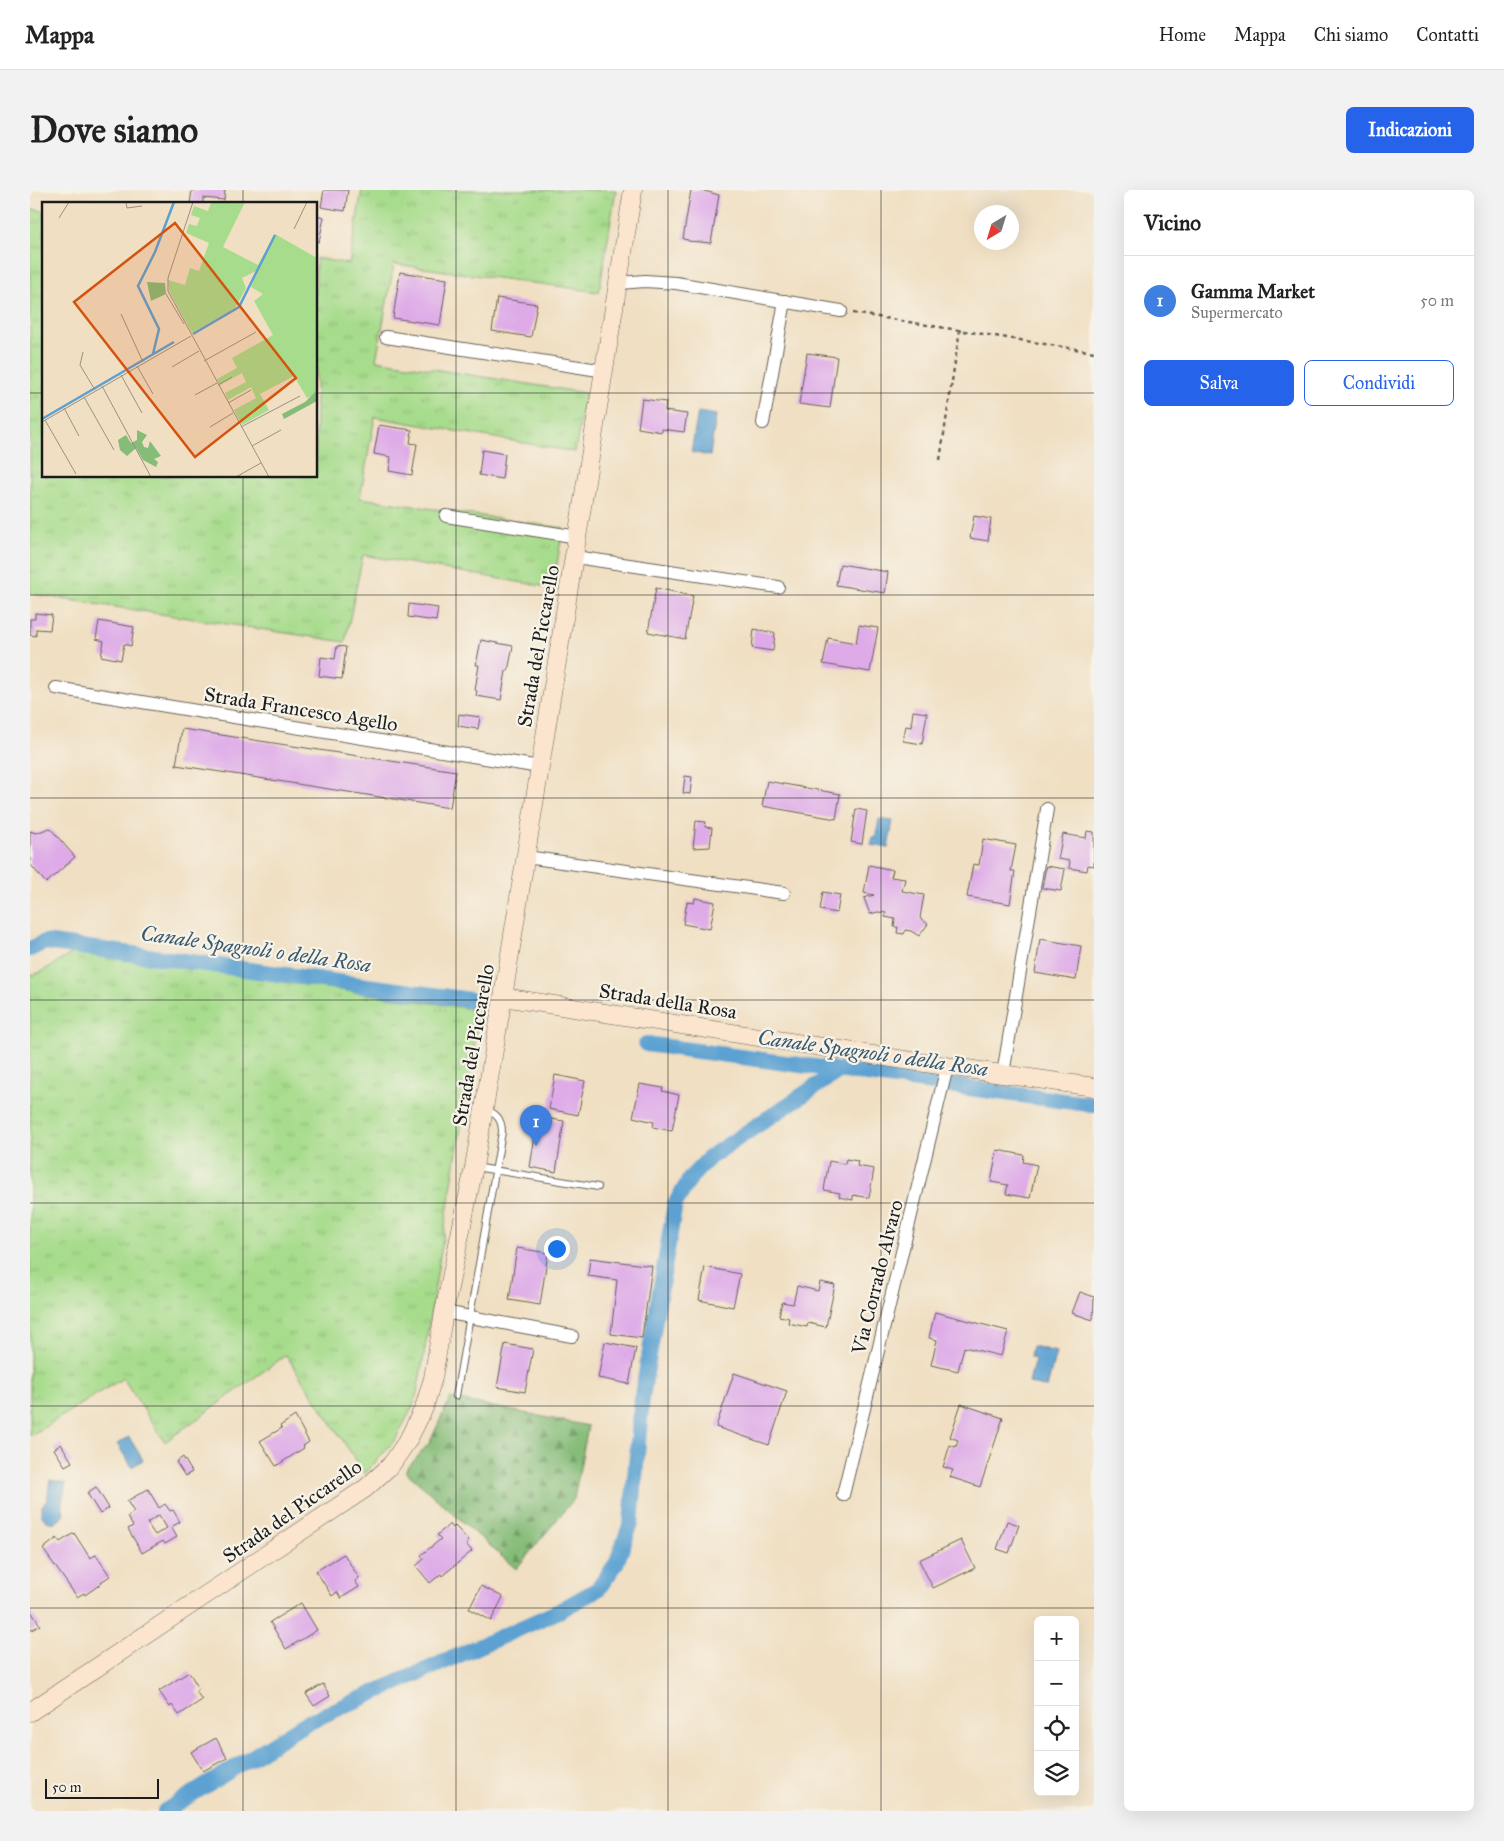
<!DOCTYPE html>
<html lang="it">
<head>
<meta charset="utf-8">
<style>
  body { margin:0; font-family:"IM FELL Great Primer",serif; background:#f2f2f2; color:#222 }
  .controls { position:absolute; right:15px; bottom:15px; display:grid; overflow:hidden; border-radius:8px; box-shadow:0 5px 20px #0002 }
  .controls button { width:45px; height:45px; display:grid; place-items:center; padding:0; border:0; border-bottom:1px solid #e0e0e0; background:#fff; color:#222; font:25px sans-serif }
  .compass { position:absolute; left:944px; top:15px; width:45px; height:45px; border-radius:50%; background:#fff; box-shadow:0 5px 20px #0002; rotate:218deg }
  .scale { position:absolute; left:15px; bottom:12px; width:114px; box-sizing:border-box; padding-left:5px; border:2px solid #1c1c1c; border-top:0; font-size:14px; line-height:18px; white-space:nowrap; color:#1c1c1c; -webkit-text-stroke:4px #f7f3e8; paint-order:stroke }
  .you { position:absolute; left:526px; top:1058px; width:18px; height:18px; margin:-12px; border:4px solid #fff; border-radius:50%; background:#1a73e8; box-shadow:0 0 0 8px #1a73e833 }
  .badge { display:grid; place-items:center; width:32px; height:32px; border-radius:50%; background:#2563eb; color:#fff; font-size:16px; font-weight:700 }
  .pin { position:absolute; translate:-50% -41px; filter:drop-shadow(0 1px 2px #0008) }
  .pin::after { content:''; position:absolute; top:26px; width:18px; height:15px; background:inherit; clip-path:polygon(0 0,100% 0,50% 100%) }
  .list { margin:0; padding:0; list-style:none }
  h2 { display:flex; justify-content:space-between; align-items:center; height:65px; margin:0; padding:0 20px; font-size:21px }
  h2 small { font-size:16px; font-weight:400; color:#767676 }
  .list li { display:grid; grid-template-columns:32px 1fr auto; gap:15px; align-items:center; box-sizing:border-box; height:90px; padding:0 20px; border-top:1px solid #e0e0e0 }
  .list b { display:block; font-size:19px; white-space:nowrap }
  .list p { margin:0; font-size:16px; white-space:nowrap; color:#767676 }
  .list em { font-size:16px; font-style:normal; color:#767676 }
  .actions { display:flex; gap:10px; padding:15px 20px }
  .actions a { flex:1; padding:11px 0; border:1px solid #2563eb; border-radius:8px; text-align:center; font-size:18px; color:#2563eb }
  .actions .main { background:#2563eb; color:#fff }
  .icon { flex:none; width:28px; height:28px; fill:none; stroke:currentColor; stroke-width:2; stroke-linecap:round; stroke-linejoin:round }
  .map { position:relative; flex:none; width:1064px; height:1621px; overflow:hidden; border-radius:8px }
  header { display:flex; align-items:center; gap:30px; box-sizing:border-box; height:70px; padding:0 25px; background:#fff; border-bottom:1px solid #e0e0e0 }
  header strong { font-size:24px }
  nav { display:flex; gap:28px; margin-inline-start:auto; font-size:18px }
  .intro { display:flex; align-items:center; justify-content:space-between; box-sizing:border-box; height:120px; padding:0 30px }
  h1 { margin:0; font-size:35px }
  .button { padding:12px 22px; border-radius:8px; background:#2563eb; color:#fff; font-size:18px; font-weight:700 }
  main { display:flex; gap:30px; padding:0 30px }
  aside { flex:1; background:#fff; border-radius:8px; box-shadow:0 5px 20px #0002 }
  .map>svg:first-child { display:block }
</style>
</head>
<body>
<header>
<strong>Mappa</strong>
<nav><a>Home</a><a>Mappa</a><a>Chi siamo</a><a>Contatti</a></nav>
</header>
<div class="intro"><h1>Dove siamo</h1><a class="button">Indicazioni</a></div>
<main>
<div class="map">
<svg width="1064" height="1621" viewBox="0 0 1064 1621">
  <defs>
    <pattern id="grass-tufts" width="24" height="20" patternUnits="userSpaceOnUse" patternTransform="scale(1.25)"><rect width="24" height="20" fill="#a7dc8c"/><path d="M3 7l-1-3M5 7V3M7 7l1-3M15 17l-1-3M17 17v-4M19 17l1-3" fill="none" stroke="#8fbc78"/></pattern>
    <pattern id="forest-firs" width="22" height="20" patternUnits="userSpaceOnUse" patternTransform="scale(1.25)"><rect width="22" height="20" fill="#85bc78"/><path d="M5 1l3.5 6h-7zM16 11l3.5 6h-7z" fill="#6c9862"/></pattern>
  </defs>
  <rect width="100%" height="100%" fill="#f7f3e8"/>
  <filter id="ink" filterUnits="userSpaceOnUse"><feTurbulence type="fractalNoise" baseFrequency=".02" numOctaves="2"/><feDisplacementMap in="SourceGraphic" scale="10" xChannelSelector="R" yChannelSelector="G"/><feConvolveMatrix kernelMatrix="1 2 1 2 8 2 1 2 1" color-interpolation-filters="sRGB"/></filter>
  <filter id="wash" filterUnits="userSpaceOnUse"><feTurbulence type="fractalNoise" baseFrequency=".0096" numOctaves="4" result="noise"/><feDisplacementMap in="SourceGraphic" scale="20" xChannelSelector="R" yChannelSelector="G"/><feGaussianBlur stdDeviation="1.12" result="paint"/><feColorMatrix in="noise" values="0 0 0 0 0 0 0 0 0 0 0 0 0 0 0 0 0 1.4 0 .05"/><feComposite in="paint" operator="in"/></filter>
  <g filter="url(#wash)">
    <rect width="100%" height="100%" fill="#f0dfc2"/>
    <path fill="url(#grass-tufts)" stroke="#627c54" d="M332 0H586L569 102 364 74 346 170 555 203 545 262 345 227 330 308 533 338 523 398 333 365 315 452 0 404V19L14 21V286H286V68L319 74Z
      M44 762 450 820 393 1171 385 1212 365 1250 335 1284 256 1165 135 1252 93 1188 0 1246V786L11 782Z"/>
    <path fill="url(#forest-firs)" stroke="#506c4a" d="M420 1208 558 1236 544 1309 486 1379 375 1281 400 1252Z"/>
    <path fill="#5ca1d1" stroke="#3c5e76" d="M668 222 686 225 680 266 661 262Z
      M849 629 863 631 858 658 841 655 843 647H846Z
      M1002 1156 1026 1162 1017 1198 999 1193 1005 1169 1000 1167Z
      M99 1247 113 1270 102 1277 87 1254Z
      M20 1290 36 1293 32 1313 34 1324C24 1344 0 1324 17 1310Z"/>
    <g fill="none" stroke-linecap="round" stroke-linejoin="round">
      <path stroke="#5ca1d1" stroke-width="16" d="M0 759 15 752 448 811
        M616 854 1064 915
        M135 1621 278 1532 529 1421 568 1399 586 1374 601 1333 612 1207 645 1014 661 987 680 967 810 880"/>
    </g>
    <g id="blocks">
      <path fill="#deabe8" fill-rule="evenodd" d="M162 0H195L194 10 173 8V14H160Z
        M294 0H318L315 21 291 17Z
        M661 0H671L689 5 681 53 658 51V50L653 49Z
        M286 25 294 27 289 52 286 51Z
        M370 82 417 89 410 135 363 128Z
        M467 108 507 114 501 147 462 141Z
        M777 163 807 167 800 218 769 214Z
        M612 209 636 212 635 221 657 224 654 242 632 239V242L608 238Z
        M349 235 382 240 380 253 387 254 382 285 359 281 361 267 344 264Z
        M452 260 475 264 472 289 449 285Z
        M944 326 961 329 958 351 940 348Z
        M810 374 858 382 855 403 806 395Z
        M626 398 663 406 655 449 618 442Z
        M379 414 408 418 406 431 378 427Z
        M5 423 22 425 20 440 6 439V446L0 445V429H5Z
        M69 431 104 437 101 456 94 454 91 470 71 466 74 451 66 449Z
        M829 435 848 438 840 482 793 474 798 448 826 453Z
        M724 439 745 443 743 461 722 458Z
        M451 450 483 456 478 481H476L471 510 446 506 447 501 445 500 449 475H446Z
        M307 456 316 457 312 489 289 486 291 467 305 469Z
        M883 521 897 523 892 554 873 551 876 536 881 537Z
        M429 524 450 527 448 539 428 536Z
        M152 539 426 581 420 618 146 575Z
        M655 586 662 587 660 604 653 603Z
        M737 591 810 604 806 629 732 616Z
        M826 619 837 621 832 654 821 652Z
        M666 631 676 632 675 637 682 638 680 657 663 658Z
        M20 638 45 667 16 693 0 674V641L6 643Z
        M1057 641 1064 642V676L1058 675 1057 681 1039 678 1040 671 1028 669 1033 644 1056 648Z
        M953 649 986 655 981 681H985L980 714 937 707 943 674 949 675Z
        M839 675 863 680 861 687 875 689 872 701 894 705 890 728 898 734 889 746 881 741 875 740 874 744 867 743 868 737H864L865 729 855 727 856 723 848 722 840 724 834 708 844 705 834 703Z
        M1016 676 1035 679 1031 701 1012 698Z
        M793 702 810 705 807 723 790 720Z
        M665 708 685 712 680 739 653 734 657 712 664 713Z
        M1010 749 1051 756 1046 790 1005 783Z
        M525 885 555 891 548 925 519 919Z
        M610 894 633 898 632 901 649 905 642 941 623 937 624 932 603 927Z
        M508 927 534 931 526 982 500 977Z
        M967 960 994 965 993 972 1007 975 1000 1008 976 1004 978 995 961 992Z
        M816 969 828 971 827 976 844 979 839 1008 823 1005V1010L809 1007 810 1003 794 1000 799 971 815 974Z
        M487 1058 518 1063 510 1115 479 1110Z
        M560 1068 622 1076 612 1148 581 1144 587 1090 558 1086Z
        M675 1077 710 1084 703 1117 669 1110Z
        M790 1092 805 1095 796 1137 778 1133 777 1137 758 1133 759 1128 749 1126 752 1112 763 1114 767 1096 788 1101Z
        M1050 1102 1064 1107 1063 1130 1042 1123Z
        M905 1122 978 1141 971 1166 934 1157 928 1181 901 1175 907 1150 899 1148Z
        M575 1152 606 1158 599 1194 568 1188Z
        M475 1154 503 1159 495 1202 467 1197Z
        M704 1183 757 1201 739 1255 686 1237Z
        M931 1214 973 1228 950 1297 920 1287 923 1280 913 1277 920 1255 926 1257 928 1250 920 1247Z
        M265 1226 279 1252 273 1256 274 1258 246 1276 230 1251 252 1238 250 1236Z
        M31 1254 42 1272 35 1276 24 1259Z
        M153 1267 162 1282 155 1286 146 1272Z
        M66 1297 79 1318 70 1324 57 1303Z
        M118 1299 129 1318 135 1314 140 1321 143 1320 150 1332 141 1337 147 1347 135 1354 133 1351 112 1363 98 1339 103 1336 97 1327 104 1322 97 1311ZM129 1325 137 1338 125 1345 117 1333Z
        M977 1331 989 1335 979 1363 967 1359Z
        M420 1334 423 1338 425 1336 439 1351 436 1354 442 1361 412 1386 411 1384 400 1393 386 1376 394 1369 391 1365 411 1349 407 1345Z
        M44 1343 60 1368 66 1365 80 1386 71 1392 72 1393 55 1405 54 1403 47 1407 13 1359 27 1348 30 1352Z
        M931 1350 945 1378 903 1398 889 1370Z
        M314 1364 329 1388 325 1391 329 1397 311 1408 307 1402 302 1406 286 1381Z
        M451 1396 473 1407 461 1431 439 1419Z
        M271 1413 287 1440 256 1459 240 1432Z
        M0 1420 10 1435 0 1441Z
        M159 1482 169 1499 166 1501 172 1510 149 1525 142 1515 140 1517 129 1501Z
        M293 1494 300 1506 284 1516 276 1504Z
        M186 1548 197 1568 173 1581 161 1562Z"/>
    </g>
  </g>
  <g filter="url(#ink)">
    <use href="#blocks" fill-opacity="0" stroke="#666056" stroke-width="1"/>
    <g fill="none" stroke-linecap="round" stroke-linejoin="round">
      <defs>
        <path id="lane" d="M445 977 568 997
          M426 1206 472 942C472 930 467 923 455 920"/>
        <path id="street" d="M589 93 615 91 646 93 811 121
          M356 147 575 181
          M733 233 755 111
          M416 326 548 347
          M545 367 748 397
          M26 498 510 577
          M496 667 754 703
          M973 884 1017 619
          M414 1122 542 1146
          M813 1305 917 877"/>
        <path id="secondary" d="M473 807 881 871 1064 897
          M0 1522 336 1298 361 1275 378 1250 394 1218 403 1188 414 1122 444 977 473 807 603 0"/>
      </defs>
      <use href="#lane" stroke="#666056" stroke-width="8"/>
      <use href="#street" stroke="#666056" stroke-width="14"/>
      <use href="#secondary" stroke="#666056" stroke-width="19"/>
      <path stroke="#666056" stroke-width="2.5" stroke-dasharray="4 4" stroke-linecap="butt" d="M823 123 1064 162
        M910 270 930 139"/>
      <use href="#lane" stroke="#fff" stroke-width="6"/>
      <use href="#street" stroke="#fff" stroke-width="12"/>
      <use href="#secondary" stroke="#fbe5cf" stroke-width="18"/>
    </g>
  </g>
  <path fill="none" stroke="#1c1c1c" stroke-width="1" stroke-opacity="0.55" d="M213 0V14M426 0V1621M638 0V1621M851 0V1621M0 203H14M286 203H1064M213 286V1621M0 405H1064M0 608H1064M0 810H1064M0 1013H1064M0 1216H1064M0 1418H1064"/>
  <g text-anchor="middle" stroke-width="4.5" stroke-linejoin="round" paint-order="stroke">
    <g font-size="20" fill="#1c1c1c" stroke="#f7f3e8">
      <text transform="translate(508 456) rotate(-80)" y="7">Strada del Piccarello</text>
      <text transform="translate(271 519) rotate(9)" y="7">Strada Francesco Agello</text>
      <text transform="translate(638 811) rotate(9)" y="7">Strada della Rosa</text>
      <text transform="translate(443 855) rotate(-80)" y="7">Strada del Piccarello</text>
      <text transform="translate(847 1087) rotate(-76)" y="7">Via Corrado Alvaro</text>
      <text transform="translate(262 1321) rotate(-35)" y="7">Strada del Piccarello</text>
    </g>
    <g font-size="21" font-style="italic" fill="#39586d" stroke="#f7f3e8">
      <text transform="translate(226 759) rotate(8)" y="7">Canale Spagnoli o della Rosa</text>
      <text transform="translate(843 863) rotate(8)" y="7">Canale Spagnoli o della Rosa</text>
    </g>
  </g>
  <g transform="translate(12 12)">
    <rect width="275" height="275" fill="#f0dfc2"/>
    <path d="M203 0 181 45 216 63 233 32 275 56V191L265 196 252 174 218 192 227 208 200 223 192 208 214 196 209 185 186 198 183 191 204 180 200 171 178 183 175 177 195 166 190 156 231 133 212 99 221 92 209 85 216 68 200 76 204 86 193 106 150 131 127 89 126 78 143 83 148 66 157 69 167 41 144 31 147 22 155 24 158 16 149 13 152 4 166 9 169 1Z" fill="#a7dc8c"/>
    <path d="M105 80 123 81 124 92 109 99ZM275 188V199L242 217 240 212 263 200ZM95 228 105 233 100 240 102 245 106 246 108 239 119 254 112 257 116 260 114 265 101 258 94 246 85 254 78 248 76 238 84 233 89 241 95 238Z" fill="#85bc78"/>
    <path fill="none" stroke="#5ca1d1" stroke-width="2.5" d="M151 132 197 105 233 33M111 152 117 127 96 84 113 50 132 0M0 217 132 140"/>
    <path fill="none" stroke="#9b9180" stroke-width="1" d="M84 0 85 6 100 4M151 0 126 76V89L227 275M17 16 27 0M252 27 265 0M124 92 142 122M79 112 101 160M41 150 38 163 53 188M162 159 214 130M95 164 111 192M130 165 157 149M79 173 100 211M176 183 190 175M60 184 109 275M153 193 175 181M42 195 72 248M186 201 209 188M22 206 37 234M3 218 34 272M0 220 149 134M168 225 191 211M199 225 258 194M210 244 239 228M194 275 219 261"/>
    <path fill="#d4530e" fill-opacity="0.15" stroke="#d4530e" stroke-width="2.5" d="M133 21 254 176 153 255 32 100Z"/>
    <rect width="275" height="275" fill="none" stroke="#1c1c1c" stroke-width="2.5"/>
  </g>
</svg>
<div class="controls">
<button>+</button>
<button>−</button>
<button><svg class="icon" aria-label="locate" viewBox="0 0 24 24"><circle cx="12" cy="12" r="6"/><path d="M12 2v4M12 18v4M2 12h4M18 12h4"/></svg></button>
<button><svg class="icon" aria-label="layers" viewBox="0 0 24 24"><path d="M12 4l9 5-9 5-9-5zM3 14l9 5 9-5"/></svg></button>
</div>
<svg class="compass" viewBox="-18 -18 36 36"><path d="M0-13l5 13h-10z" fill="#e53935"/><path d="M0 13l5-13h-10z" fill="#767676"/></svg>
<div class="scale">50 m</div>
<div class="you"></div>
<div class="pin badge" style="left:506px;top:956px;background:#3f7fe0">1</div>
</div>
<aside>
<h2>Vicino<small></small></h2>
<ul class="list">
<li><span class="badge" style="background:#3f7fe0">1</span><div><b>Gamma Market</b><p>Supermercato</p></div><em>50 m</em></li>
</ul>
<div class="actions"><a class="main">Salva</a><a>Condividi</a></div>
</aside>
</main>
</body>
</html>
